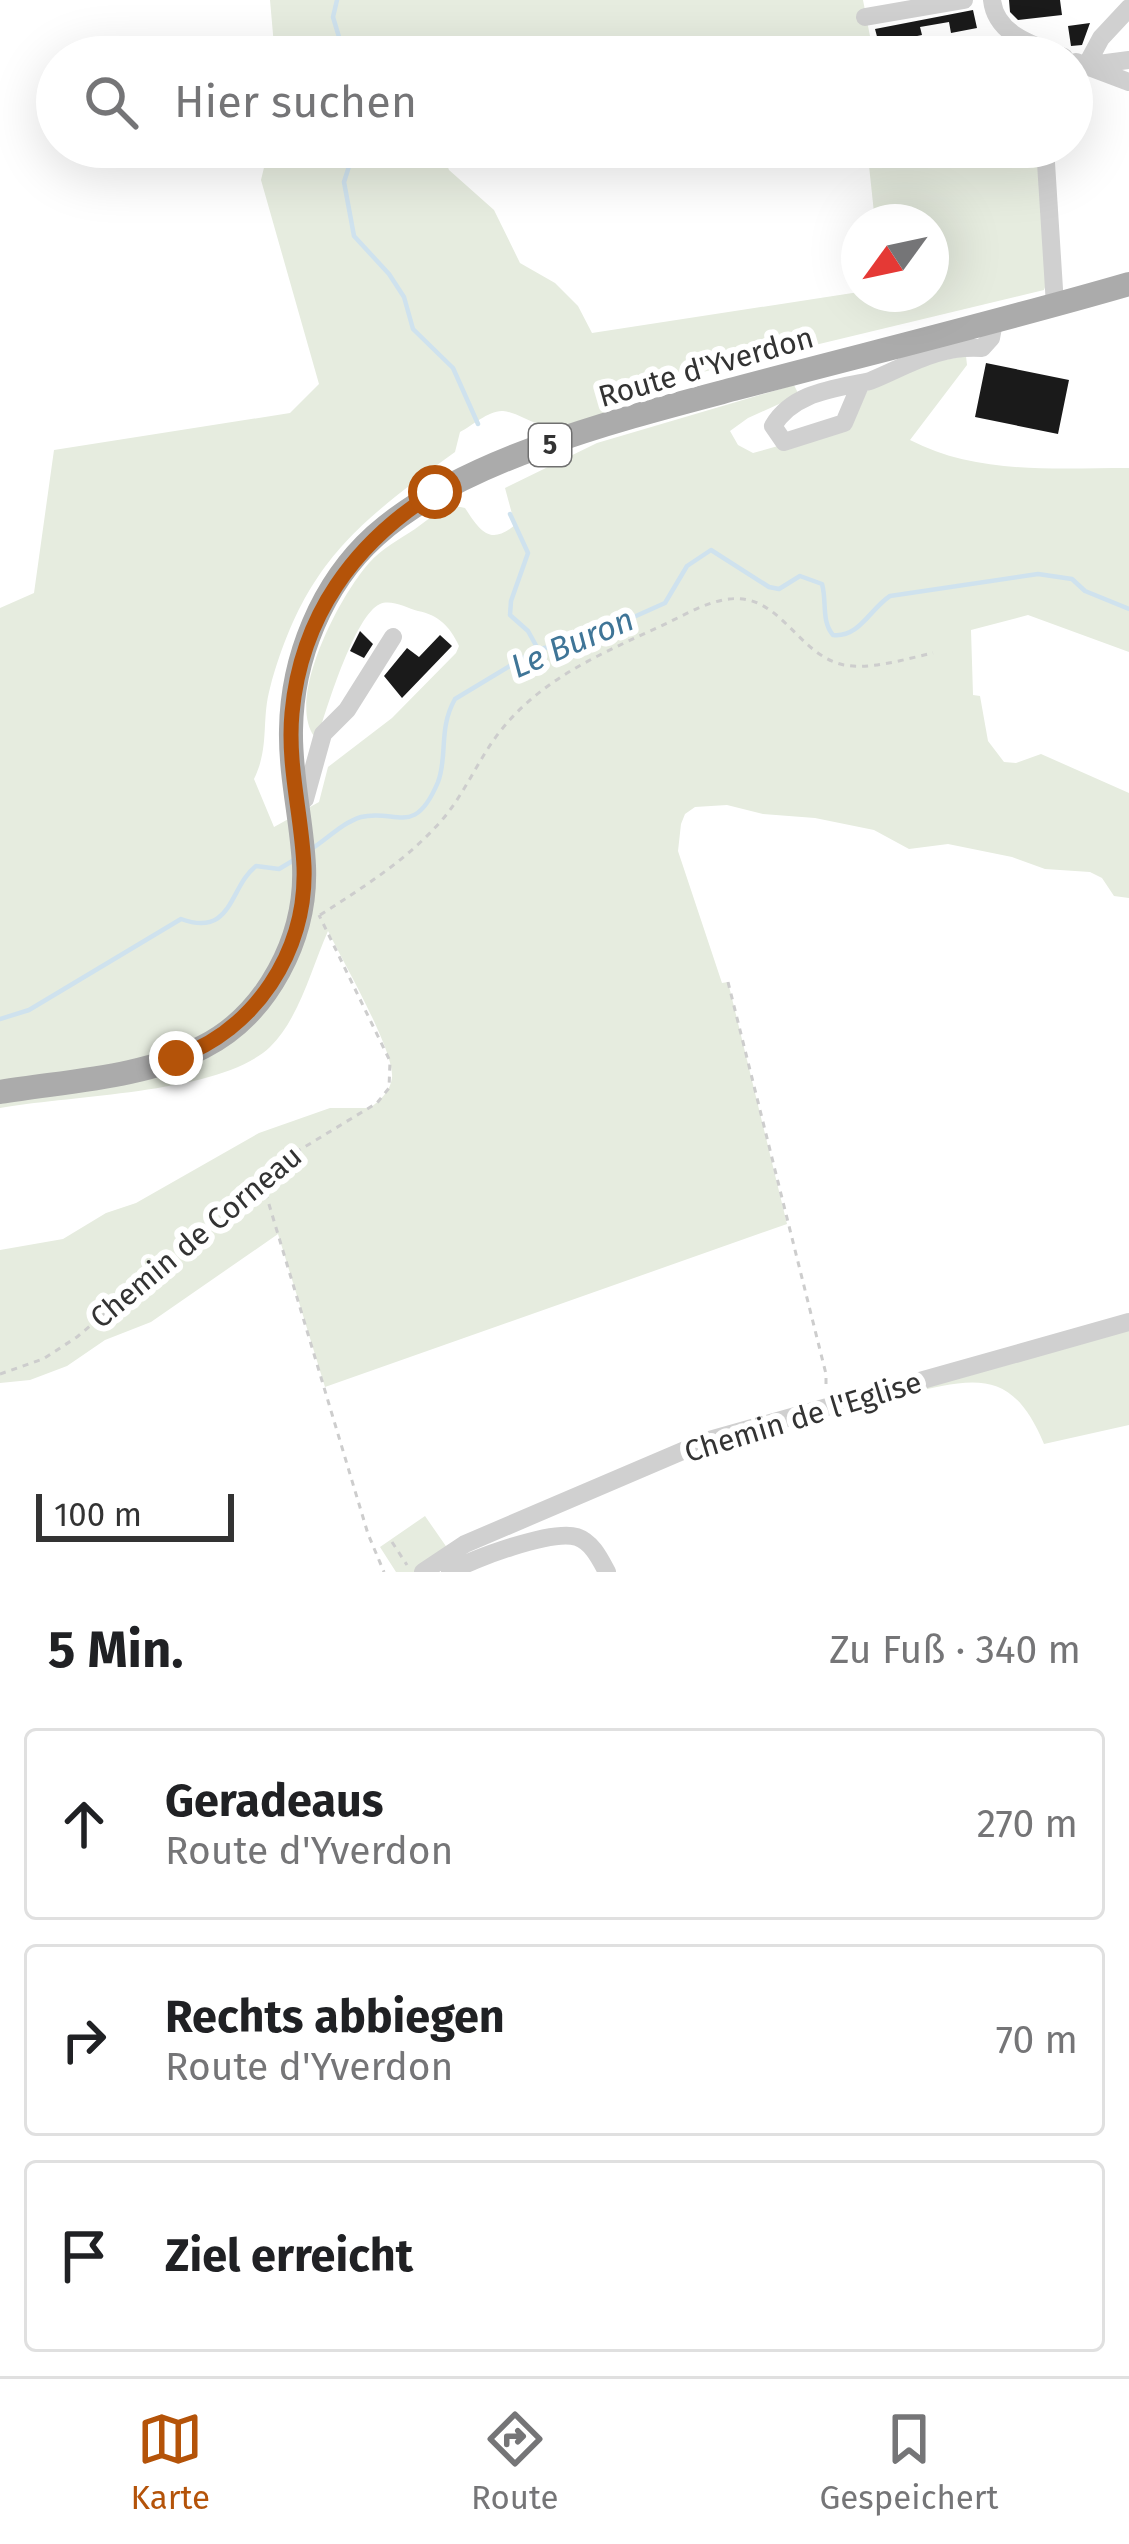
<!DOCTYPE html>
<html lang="de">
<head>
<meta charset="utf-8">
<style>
  body { margin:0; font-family:"Fira Sans",sans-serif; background:#f6f6f6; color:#202124 }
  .compass { position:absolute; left:841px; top:204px; width:108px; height:108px; border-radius:50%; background:#fff; box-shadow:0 12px 48px #0002; rotate:237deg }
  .scale { position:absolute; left:36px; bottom:30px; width:198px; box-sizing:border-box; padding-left:12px; border:6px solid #333; border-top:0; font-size:33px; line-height:42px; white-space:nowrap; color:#333; -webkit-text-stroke:9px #fff; paint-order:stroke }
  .stop { position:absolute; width:36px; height:36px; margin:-27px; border:9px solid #b45309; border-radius:50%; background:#fff }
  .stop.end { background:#b45309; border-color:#fff; box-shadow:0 3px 12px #0008 }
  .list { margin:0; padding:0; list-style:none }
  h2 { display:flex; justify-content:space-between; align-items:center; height:156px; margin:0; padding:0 48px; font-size:51px }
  h2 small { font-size:39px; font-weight:400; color:#757577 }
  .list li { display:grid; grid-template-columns:78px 1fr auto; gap:36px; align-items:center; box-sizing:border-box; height:192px; margin:0 24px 24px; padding:0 24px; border:3px solid #e0e0e0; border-radius:12px }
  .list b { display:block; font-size:45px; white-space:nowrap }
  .list p { margin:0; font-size:39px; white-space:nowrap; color:#757577 }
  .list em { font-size:39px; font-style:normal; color:#757577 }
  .icon { flex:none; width:66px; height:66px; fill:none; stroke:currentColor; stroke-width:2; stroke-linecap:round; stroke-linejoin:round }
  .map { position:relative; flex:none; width:1129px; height:1572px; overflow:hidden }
  .search { position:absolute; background:#fff; box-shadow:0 12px 48px #0002; left:36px; right:36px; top:36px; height:132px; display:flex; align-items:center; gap:30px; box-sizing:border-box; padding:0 42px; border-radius:66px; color:#757577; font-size:45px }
  .sheet { height:804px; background:#fff }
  nav { display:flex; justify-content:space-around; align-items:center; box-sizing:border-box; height:168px; border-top:3px solid #e0e0e0; background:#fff; font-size:33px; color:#757577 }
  nav a { display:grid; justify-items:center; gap:6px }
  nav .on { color:#b45309 }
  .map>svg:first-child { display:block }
</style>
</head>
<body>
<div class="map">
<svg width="1129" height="1572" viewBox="0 0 1129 1572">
  <rect width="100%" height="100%" fill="#fff"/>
  <path fill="#e6ecdf" d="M270 0H863L874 57H275Z
    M269 147H440L449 170 494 210 520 263 555 283 578 306 592 333 859 292 931 294V222H875L867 147H1040L1047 281 1044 290 645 386C624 407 571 433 539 424 527 421 515 412 503 411 489 410 472 426 460 432L455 452C356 524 304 564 270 688 261 721 270 746 254 779L274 827 319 802 328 767 392 718 456 653 459 646C450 626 438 615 418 611 407 608 391 599 380 604 355 615 327 707 319 733L314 736C286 697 341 594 369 563 381 549 400 539 415 529 431 518 445 502 465 508 480 531 490 546 515 525L505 488 597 443 794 385 799 395 748 418 730 431 738 445 753 453 852 425 867 391 922 364 966 356 967 365 910 440C977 475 1056 468 1129 468V652L1028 615 971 630 973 695 980 696 988 741 1004 762 1016 763 1041 754 1129 793V898L1114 896 1102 878 1090 872 1045 869 1012 857 948 844 909 849 874 830 815 818 763 814 727 805 695 807 685 814 681 824 678 851 722 983 728 982 787 1224 325 1387 278 1234 151 1322 105 1340 67 1366 30 1380 0 1383V1250L63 1239 106 1213 136 1203 259 1133 330 1108H370C380 1100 390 1092 392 1078 395 1051 342 960 328 931 312 967 299 1019 270 1047 221 1094 69 1095 0 1108V608L34 593 54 450 290 413 319 384 261 180Z
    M1129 1322V1425L1044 1444C1012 1367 975 1378 905 1394Z
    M425 1516 450 1552 423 1572H396L380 1547Z"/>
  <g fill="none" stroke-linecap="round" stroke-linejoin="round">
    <path stroke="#cfe2ee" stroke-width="4.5" d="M337 0 333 17 345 57
      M349 147 351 160 344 182 354 236 389 274 404 297 413 329 453 368 478 424
      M510 514 528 553 511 601 510 615 528 631 538 649
      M313 848C328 838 344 822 361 817 396 808 414 839 438 782 448 756 438 729 455 699L538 649 557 646 590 627 627 620 665 603 687 566 711 550 769 587 779 589 800 576 822 584C827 601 821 621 833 635 859 638 870 609 890 596L1038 574 1072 579 1085 591 1129 609
      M0 1019 29 1010 181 919C233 938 229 887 256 866L279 869 294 860"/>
  </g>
  <path fill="#1a1a1a" d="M1009 0H1060L1062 15 1018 20 1010 12Z
    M973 10 977 28 951 33 949 22 920 27 922 35 879 44 875 29Z
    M1090 23 1082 45 1071 46 1068 26Z
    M986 363 1069 380 1058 434 975 417Z
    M360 631 373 644 364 658 350 651Z
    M440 635 452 646 402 698 384 676 407 648 419 657Z"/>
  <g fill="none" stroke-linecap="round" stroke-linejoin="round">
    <path stroke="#cdcdcd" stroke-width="3" stroke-dasharray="6 6" stroke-linecap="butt" d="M320 915C365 886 407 860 442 820 466 792 479 757 502 729 544 677 603 653 661 626 683 616 705 602 729 599 781 593 797 655 844 665 872 670 905 659 933 653
      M728 982 826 1374V1388
      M262 1181 368 1534 384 1572
      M0 1374 43 1359 77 1337 293 1154 377 1103 389 1088 390 1061 319 915
      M392 1542 407 1565"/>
    <path stroke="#d0d0d0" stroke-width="18" d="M992 0C996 36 1035 45 1064 57
      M865 17 964 0
      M948 57H979
      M1076 62 1129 82
      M1091 65 1129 60
      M1086 66 1101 38 1129 8
      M1045 147 1055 305
      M861 383 844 423 784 442 773 426C793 392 834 389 870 381 909 365 938 345 982 348L991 338 994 322
      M298 805 305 799 323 734 347 710 393 637
      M423 1572 465 1544 706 1441 1129 1322
      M450 1572C472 1559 552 1529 577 1537 592 1542 600 1559 607 1572"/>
    <path stroke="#ababab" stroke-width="24" d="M0 1092C66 1081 143 1078 203 1047 268 1014 307 937 304 866 302 821 290 776 291 730 292 658 322 584 375 536 460 459 624 418 734 389 866 354 998 322 1129 284"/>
  </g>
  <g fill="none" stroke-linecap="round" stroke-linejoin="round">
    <path stroke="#b45309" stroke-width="15" d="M176 1058C255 1030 307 952 304 867 302 816 287 765 292 713 301 616 354 543 435 492"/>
  </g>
  <g text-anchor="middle" stroke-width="12" stroke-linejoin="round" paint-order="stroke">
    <rect fill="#fff" stroke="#707070" stroke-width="3" x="529" y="424" width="42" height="42" rx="9"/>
    <g font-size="27" font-weight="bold" fill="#333">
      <text x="550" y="454">5</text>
    </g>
    <g font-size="30" fill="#333" stroke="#fff">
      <text transform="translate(706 367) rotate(-16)" y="10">Route d'Yverdon</text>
      <text transform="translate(196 1237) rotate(-40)" y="10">Chemin de Corneau</text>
      <text transform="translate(803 1417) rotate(-17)" y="10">Chemin de l'Eglise</text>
    </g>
    <g font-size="33" font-style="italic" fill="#3f7597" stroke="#fff">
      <text transform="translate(572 642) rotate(-23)" y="12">Le Buron</text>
    </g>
  </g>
</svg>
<svg class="compass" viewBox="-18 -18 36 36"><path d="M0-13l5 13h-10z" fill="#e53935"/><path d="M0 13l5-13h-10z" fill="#757577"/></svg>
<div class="scale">100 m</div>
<div class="stop" style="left:435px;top:492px"></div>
<div class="stop end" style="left:176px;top:1058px"></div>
<div class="search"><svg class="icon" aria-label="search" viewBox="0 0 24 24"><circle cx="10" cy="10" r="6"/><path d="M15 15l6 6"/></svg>Hier suchen</div>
</div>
<section class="sheet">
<h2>5 Min.<small>Zu Fuß · 340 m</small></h2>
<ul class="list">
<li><svg class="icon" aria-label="ahead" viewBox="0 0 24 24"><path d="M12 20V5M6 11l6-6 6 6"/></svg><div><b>Geradeaus</b><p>Route d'Yverdon</p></div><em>270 m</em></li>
<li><svg class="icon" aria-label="right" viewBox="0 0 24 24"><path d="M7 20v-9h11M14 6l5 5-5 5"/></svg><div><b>Rechts abbiegen</b><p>Route d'Yverdon</p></div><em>70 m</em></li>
<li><svg class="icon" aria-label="arrive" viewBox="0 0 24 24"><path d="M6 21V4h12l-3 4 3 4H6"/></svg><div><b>Ziel erreicht</b></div></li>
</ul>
</section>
<nav>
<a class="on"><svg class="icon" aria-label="map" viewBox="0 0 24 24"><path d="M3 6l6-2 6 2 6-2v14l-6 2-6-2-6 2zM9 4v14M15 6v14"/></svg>Karte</a>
<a><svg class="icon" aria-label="directions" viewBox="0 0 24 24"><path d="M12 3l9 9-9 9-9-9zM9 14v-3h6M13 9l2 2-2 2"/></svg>Route</a>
<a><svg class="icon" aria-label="saved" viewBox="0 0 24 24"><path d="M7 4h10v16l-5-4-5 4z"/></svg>Gespeichert</a>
</nav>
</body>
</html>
